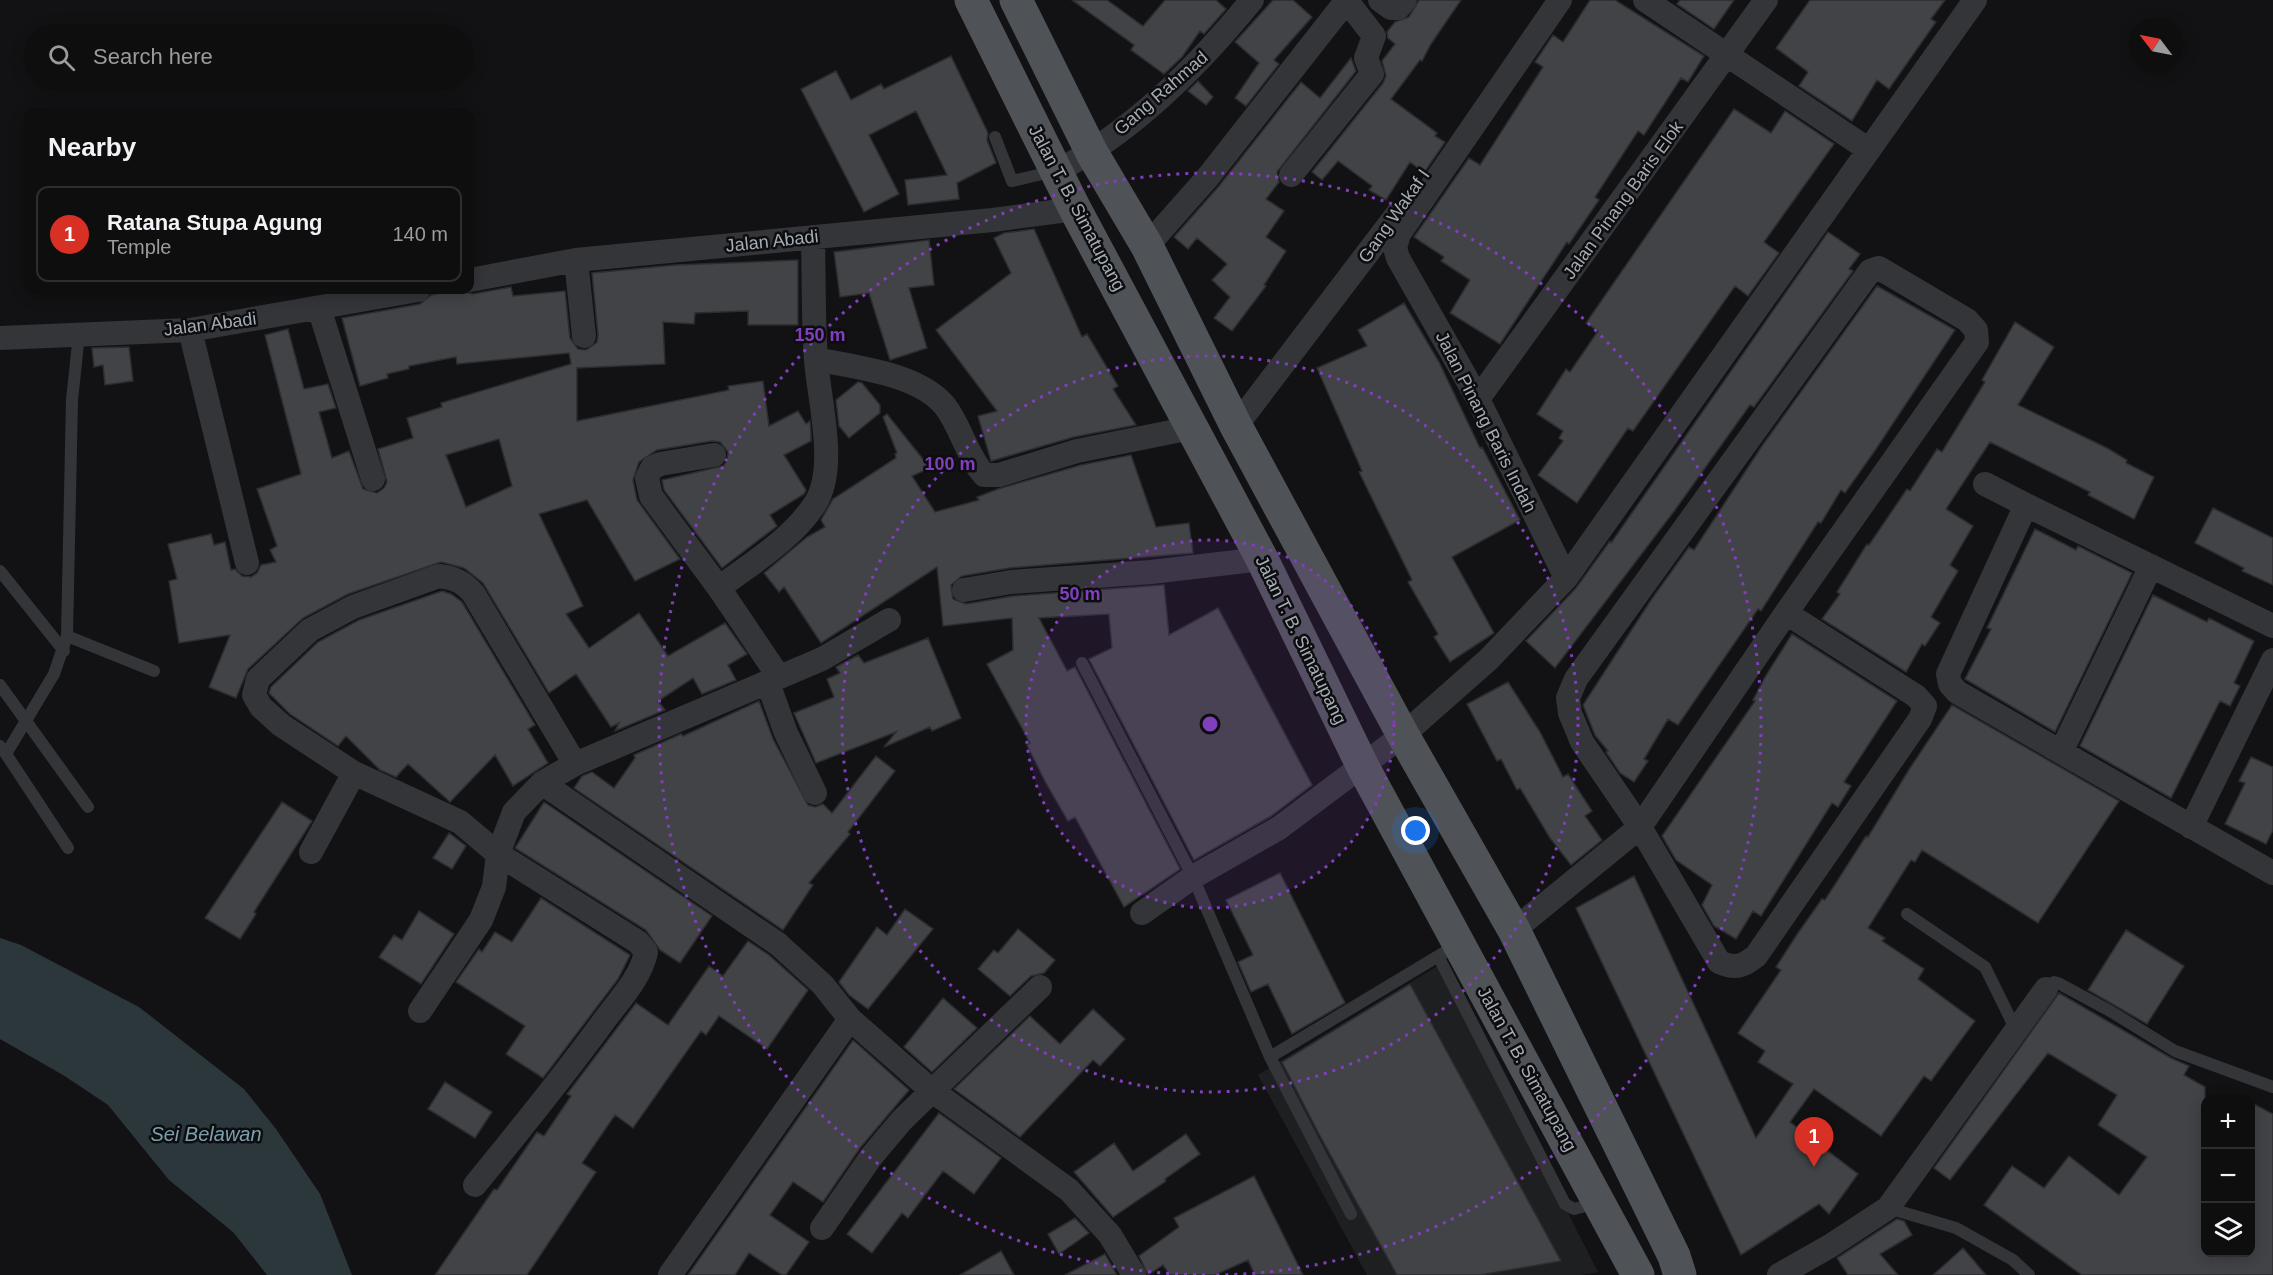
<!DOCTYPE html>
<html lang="en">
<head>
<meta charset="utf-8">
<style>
  body { margin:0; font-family:Helvetica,sans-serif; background:#171718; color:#f1f3f6 }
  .controls { position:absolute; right:18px; bottom:18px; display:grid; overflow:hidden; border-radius:12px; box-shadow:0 3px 15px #0003 }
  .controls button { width:54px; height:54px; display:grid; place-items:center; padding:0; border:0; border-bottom:2px solid #2e2e2f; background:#0e0e0f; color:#f1f3f6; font:30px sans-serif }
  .compass { position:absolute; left:2129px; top:18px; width:54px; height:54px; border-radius:50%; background:#0e0e0f; box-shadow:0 3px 15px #0003; rotate:302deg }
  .you { position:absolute; left:1416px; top:831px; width:21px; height:21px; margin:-15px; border:4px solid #fff; border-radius:50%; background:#1a73e8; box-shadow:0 0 0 9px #1a73e833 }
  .badge { display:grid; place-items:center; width:39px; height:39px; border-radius:50%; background:#d93025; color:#fff; font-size:20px; font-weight:700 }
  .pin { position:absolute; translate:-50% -50px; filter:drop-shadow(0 2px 3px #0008) }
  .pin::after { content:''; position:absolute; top:32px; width:21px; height:18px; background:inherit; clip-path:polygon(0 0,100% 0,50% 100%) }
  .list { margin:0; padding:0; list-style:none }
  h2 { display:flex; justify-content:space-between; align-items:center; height:78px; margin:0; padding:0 24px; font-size:26px }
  h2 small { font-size:20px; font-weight:400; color:#9b9c9e }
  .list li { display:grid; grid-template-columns:39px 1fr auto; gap:18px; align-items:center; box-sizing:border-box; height:96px; margin:0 12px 12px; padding:0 12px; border:2px solid #2e2e2f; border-radius:12px }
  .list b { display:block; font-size:22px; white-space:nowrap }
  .list p { margin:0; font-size:20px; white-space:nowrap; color:#9b9c9e }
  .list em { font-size:20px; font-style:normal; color:#9b9c9e }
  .icon { flex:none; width:33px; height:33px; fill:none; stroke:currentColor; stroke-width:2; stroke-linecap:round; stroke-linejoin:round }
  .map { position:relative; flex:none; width:2273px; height:1275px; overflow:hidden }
  .search { position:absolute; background:#0e0e0f; box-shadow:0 3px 15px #0003; left:24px; top:24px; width:450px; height:66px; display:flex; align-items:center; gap:15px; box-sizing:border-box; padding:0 21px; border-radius:33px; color:#9b9c9e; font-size:22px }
  .panel { position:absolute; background:#0e0e0f; box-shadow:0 3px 15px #0003; left:24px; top:108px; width:450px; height:186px; border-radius:12px }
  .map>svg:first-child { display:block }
</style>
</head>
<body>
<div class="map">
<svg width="2273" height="1275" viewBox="0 0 2273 1275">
  <rect width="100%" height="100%" fill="#121214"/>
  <path fill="#1e1f21" d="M1441 964 1598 1272 1582 1275H1367L1258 1075Z"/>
  <path fill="#2c373c" d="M0 938 21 945 139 1007 244 1089 276 1129 320 1194 352 1275H267L233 1232 169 1180 108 1105 63 1075 0 1039Z"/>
  <path fill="#414347" stroke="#2c2d30" stroke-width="1.5" fill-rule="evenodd" d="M1072 0H1107L1143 26 1165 0H1216L1226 9 1204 34 1200 31 1182 57 1164 74 1131 50 1134 45Z
    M1273 0H1293L1312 17 1274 60 1279 64 1246 106 1235 98 1259 63 1235 42Z
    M1419 0H1461L1431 44 1422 61 1420 60 1391 99 1437 133 1435 136 1445 142 1424 173 1410 162 1386 200 1369 190 1372 186 1338 161 1322 180 1312 172 1383 83 1386 76 1382 61 1395 44 1388 38 1387 32 1395 22 1409 17Z
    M1590 0H1615L1704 56 1688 82 1681 78 1644 135 1638 131 1595 197 1599 200 1569 244 1567 242 1500 344 1450 313 1470 280 1441 261 1444 257 1414 237 1469 158 1480 165 1543 67 1535 62 1553 35 1563 42Z
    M1680 0H1734L1714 29 1677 4Z
    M1810 0H1945L1931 19 1936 22 1889 89 1877 80 1852 121 1799 86 1808 72 1776 48Z
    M951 56 988 133 987 140 996 163 957 183 959 199 908 205 905 180 947 175 916 111 869 135 899 194 864 212 801 89 836 71 851 100 881 84 884 89Z
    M1351 58 1356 71 1277 172 1279 182 1266 199 1284 211 1266 237 1286 251 1264 285 1266 286 1232 331 1214 318 1230 297 1212 280 1227 264 1197 238 1188 249 1174 237 1219 186 1301 82 1320 98Z
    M1198 81 1213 97 1206 105 1188 91Z
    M1734 109 1771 133 1785 111 1834 144 1764 242 1779 253 1748 296 1735 286 1633 431 1628 428 1577 503 1538 475 1563 441 1559 438 1563 431 1537 414 1566 369 1570 372 1598 331 1586 323Z
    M1034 229 1082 337 1087 334 1118 386 1113 389 1136 425 1074 437 991 461 978 416 997 411 936 330 1011 273 994 238 1004 233Z
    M1828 232 1860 254 1849 269 1853 271 1754 407 1750 405 1675 510 1555 668 1526 641 1576 588 1610 541 1611 543Z
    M929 240 934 285 909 288 927 348 890 360 869 293 840 297 834 252Z
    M798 260V325H748V311L695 313 694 324 663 322 665 364 577 368V421L729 390 728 386 763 381 769 426 798 411 806 424 810 421 811 435V441L784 455 806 490 804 494 770 515 777 526 722 568 664 490 662 480 723 466 727 461 728 452 720 442 712 441 657 450 639 462 633 480 637 500 680 559 635 581 587 500 539 514 583 606 566 614 589 648 639 613 668 656 725 623 747 654 728 665 736 680 702 694 693 678 658 701 665 710 615 731 619 723 611 727 576 674 549 693 483 583 464 568 441 562 348 594 303 618 248 669 236 698 209 687 230 635 179 643 169 581 177 579 168 544 211 534 214 545 225 542 231 570 235 569 242 576 251 577 257 573 261 565 276 562 270 550 277 546 257 489 301 474 265 335 288 329 304 389 328 384 336 408 319 412 332 458 349 451 363 489 377 493 384 488 387 482 378 449 413 438 407 418 442 407 441 403 571 364 569 353 457 364 456 357 409 366V369L387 374 388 378 360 386 342 318 420 304 431 295 440 293 462 291 473 294 511 287 513 296 565 291 570 338 578 349 586 350 597 342 598 335 592 273 675 265ZM499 439 512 486 466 507 446 455Z
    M1877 286 1955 330 1874 452 1845 493 1841 490 1821 523 1818 522 1761 611 1758 609 1678 725 1668 719 1644 759 1648 761 1634 782 1620 773 1606 752 1608 751 1595 735 1583 705 1651 600 1689 547 1694 550 1762 446Z
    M1404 303 1439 362 1480 448 1482 447 1520 520 1452 557 1494 633 1450 662 1434 637 1438 634 1408 582 1412 580 1359 472 1362 471 1317 368 1367 346 1358 330Z
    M2015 322 2054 347 2018 405 2107 448 2127 460 2126 463 2154 477 2134 519 2088 495 2090 492 1990 442 1946 509 1973 526 1950 565 1958 571 1931 617 1940 623 1925 646 1922 644 1906 672 1822 619 1840 594 1837 592 1867 544 1869 545 1907 489 1910 491 1937 449 1942 452 1985 382 1982 380Z
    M129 347 133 381 105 385 103 365 94 367 92 348Z
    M858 382 862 383 880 405V413L849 438 839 426 836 400Z
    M887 414 930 468 912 476 935 512 979 500 977 497 998 489 1081 465 1131 455 1156 527 1189 523 1193 553 1010 568 962 576 951 585 953 599 966 604 1013 596 1164 585 1169 635 1218 608 1312 785 1271 816 1194 860 1089 659 1112 648 1109 614 1039 618 1067 671 1075 667 1180 869 1124 907 1075 817 1068 821 1046 783 1027 745 1030 743 987 664 1013 650 1012 618 943 626 937 567 821 643 784 587 779 592 764 573 807 537 825 527 821 520 833 499 896 458 895 454 897 453 883 417Z
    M2213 508 2273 538V585L2242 571 2244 568 2195 543Z
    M2035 529 2076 550 2078 546 2132 573 2055 732 1965 679 1991 629 1987 628Z
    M442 591 451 594 462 602 535 725 528 729 548 763 513 786 495 755 450 802 408 764 396 777 380 770 346 736 338 746 290 714 269 693 271 687 318 642 359 620Z
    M2153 595 2207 622 2209 618 2254 641 2234 683 2240 686 2230 706 2220 701 2171 798 2080 746Z
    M1792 634 1897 701 1844 782 1851 786 1838 807 1832 803 1761 916 1753 911 1736 939 1714 926 1702 905 1712 885 1676 860 1662 836 1755 701 1753 700 1765 677Z
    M928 638 961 718 932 731 930 727 884 747 896 732 816 763 794 713 834 697 827 679 840 673 836 667 858 655 864 663Z
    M1508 682 1540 732 1563 777 1568 774 1592 811 1585 816 1602 840 1571 865 1550 838 1520 788 1517 790 1501 759 1497 761 1467 704Z
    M759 701 773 739 808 805 815 807 823 804 832 813 876 756 895 771 848 832 850 834 809 883 813 885 783 930 574 788 582 776 592 772 614 788 635 758 634 755 681 734 683 736Z
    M1952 705 2119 801 2038 923 1922 850 1915 862 1911 860 1868 928 1885 938 1882 941 1924 969 1918 979 1975 1021 1931 1081 1924 1076 1881 1136 1814 1089 1790 1122 1858 1174 1829 1214 1819 1204 1741 1255 1576 908 1634 876 1756 1138 1793 1084 1758 1062 1765 1051 1738 1033 1781 970 1776 967 1796 936 1822 899 1825 900 1866 836 1868 837 1910 768Z
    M2251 757 2273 767V830L2266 844 2225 824 2245 783 2239 781Z
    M282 802 312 821 254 912 256 914 240 939 205 918Z
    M544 802 712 916 680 963 660 950 646 930 515 848Z
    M449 833 466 846 452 869 433 858Z
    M1280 873 1345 1003 1292 1034 1268 984 1251 992 1238 962 1253 955 1226 900Z
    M541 898 630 955 618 979 543 1078 506 1054 525 1026 456 982 479 949 482 952 495 932 512 942Z
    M905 909 933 929 868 1009 849 995 839 982 877 927 887 935Z
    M419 911 454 934 421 984 379 957 394 935 402 940Z
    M1018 929 1055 960 1044 973 1031 976 1010 996 978 969 994 950 998 953Z
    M2126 930 2184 966 2147 1024 2088 990Z
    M748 941 769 955 808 990 767 1049 719 1016 706 1035 701 1031 633 1128 615 1115 582 1163 596 1172 527 1275H435L494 1189 497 1190 537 1132 544 1136 571 1096 567 1094 636 1003 668 1025 709 966 723 976Z
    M1410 984 1561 1261 1480 1275H1397L1319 1134 1282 1062Z
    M2059 993 2171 1058 2189 1066 2184 1075 2205 1087V1252H2250V1102L2273 1114V1275H2082L1984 1205 2012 1166 2044 1188 2069 1156 2119 1195 2147 1157 2098 1125 2117 1095 2048 1053 1950 1180 1934 1168Z
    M943 998 977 1028 932 1072 904 1047Z
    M1093 1009 1125 1039 1100 1066 1093 1060 1020 1137 954 1089 1030 1016 1060 1044Z
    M853 1040 909 1090 860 1148 823 1202 793 1182 770 1215 809 1242 786 1275H782L749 1253 735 1275H688Z
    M445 1082 492 1112 475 1138 428 1109Z
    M939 1113 1001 1158 974 1194 943 1171 908 1218 902 1213 872 1253 847 1234Z
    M1186 1134 1200 1154 1165 1179 1166 1181 1113 1217 1074 1172 1114 1143 1133 1171Z
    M1254 1176 1303 1275H1255L1248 1260 1215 1275H1170L1163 1265 1148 1275 1139 1256 1179 1227 1174 1218Z
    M1075 1218 1089 1233 1059 1254 1048 1234Z
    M1897 1219 1904 1221 1912 1235 1880 1254 1898 1275H1848L1837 1258Z
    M1963 1248 1986 1275H1933Z
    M1001 1251 1014 1275H960Z
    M1105 1254 1117 1275H1065Z"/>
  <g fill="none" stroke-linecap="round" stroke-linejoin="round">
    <path stroke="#333538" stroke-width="12" d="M995 137 1012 181 1055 171
      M0 571 64 651
      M67 636 154 671
      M1082 663 1193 877 1270 1057 1351 1214
      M0 685 88 807
      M0 746 6 754 54 674 67 636 72 400 79 334
      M6 754 68 848
      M1907 914 1985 967 2015 1028
      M1438 956 1565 1204 1574 1209 1597 1203
      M2046 989 2054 982 2060 984 2110 1011 2175 1051 2273 1087
      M1270 1057 1445 952
      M1888 1208 1956 1228 2013 1260 2029 1275"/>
    <path stroke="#333538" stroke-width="24" d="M1380 0 1391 8H1398L1405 0
      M1560 0 1399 234 1395 248 1398 258 1478 399 1566 578
      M1645 0 1869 150
      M1057 171C1133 132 1199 65 1252 0
      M1291 175 1372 74 1366 58 1374 36 1347 1
      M1147 246 1208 177 1347 0
      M576 260 584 336
      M470 280 576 260 993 220 1075 209
      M319 308 373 479
      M190 330 247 563
      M0 338 190 330 418 290
      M816 359C856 368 918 373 945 406 961 427 966 454 984 475H999L1077 451 1191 428
      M1478 399 1766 0
      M1236 426 1398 213
      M714 455 660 464 652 468 647 478 651 496 719 588 779 677
      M1985 484 2026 505
      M2151 566 2061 752 2273 873
      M719 588C753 562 791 540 815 504 838 468 819 401 816 360 813 319 814 278 813 237
      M964 590 1011 582 1151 572 1262 559
      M768 683 786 733 815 793
      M2061 752 1957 692 1950 684 1948 674 2026 505 2273 626
      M542 783 778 944 823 985 850 1019 931 1090 1069 1190 1110 1235 1134 1275
      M2191 827 2273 660
      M311 852 354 773
      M1142 913 1193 877 1279 828 1403 735 1489 659 1566 578 1975 0
      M1514 930 1640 827 1786 613 1977 342 1976 330 1967 320 1879 268 1870 271 1576 679 1568 698 1570 713 1582 742 1640 827 1719 962C1735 969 1742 967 1756 956L1920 719 1925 706 1916 696 1786 613
      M420 1011 481 920 494 887 498 854 514 812 542 783 575 764 822 659 889 620
      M475 1185C520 1130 564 1076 606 1018 621 998 641 977 646 952L638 942 498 854 460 822 354 773 281 725 261 707 254 695 258 679 310 630 353 607 439 576C454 578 462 581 473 593L575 764
      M822 1228 871 1157 902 1120 1040 987
      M670 1275 850 1019
      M1779 1275 1830 1246 1888 1208 2046 989"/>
    <path stroke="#4f5357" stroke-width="33" d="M971 0 1075 209 1262 559 1363 767 1638 1275
      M1016 0 1092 153 1147 246 1236 426 1403 735 1514 930 1674 1256 1680 1275"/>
  </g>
  <circle cx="1210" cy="724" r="184" fill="#813fbd" fill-opacity=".12"/>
  <g fill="none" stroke="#813fbd" stroke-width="3" stroke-dasharray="3 6">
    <circle cx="1210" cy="724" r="184"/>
    <circle cx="1210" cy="724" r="368"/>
    <path d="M1205 1275A551 551 0 1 1 1215 1275"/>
  </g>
  <g text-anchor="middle" stroke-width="5" stroke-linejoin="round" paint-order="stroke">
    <g font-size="18" fill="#a4acb4" stroke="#0d0d0f">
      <text transform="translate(1161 93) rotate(-41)" y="6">Gang Rahmad</text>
      <text transform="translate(1623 200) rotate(-54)" y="6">Jalan Pinang Baris Elok</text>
      <text transform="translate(1077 208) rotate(62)" y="6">Jalan T. B. Simatupang</text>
      <text transform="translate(1394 216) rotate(-55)" y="6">Gang Wakaf I</text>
      <text transform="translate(772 241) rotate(-6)" y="6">Jalan Abadi</text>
      <text transform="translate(210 324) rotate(-7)" y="6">Jalan Abadi</text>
      <text transform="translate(1486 422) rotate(63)" y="6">Jalan Pinang Baris Indah</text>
      <text transform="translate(1301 640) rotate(64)" y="6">Jalan T. B. Simatupang</text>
      <text transform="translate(1527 1069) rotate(61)" y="6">Jalan T. B. Simatupang</text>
    </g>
    <g font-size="20" font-style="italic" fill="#7ca0ae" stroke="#0d0d0f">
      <text x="206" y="1141">Sei Belawan</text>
    </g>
  </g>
  <circle cx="1210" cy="724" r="9" fill="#813fbd" stroke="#0d0d0f" stroke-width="3"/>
  <g font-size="18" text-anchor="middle" font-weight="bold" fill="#813fbd" stroke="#0d0d0f" stroke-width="5" stroke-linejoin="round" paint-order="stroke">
    <text x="820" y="341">150 m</text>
    <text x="950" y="470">100 m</text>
    <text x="1080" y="600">50 m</text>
  </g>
</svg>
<div class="controls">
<button>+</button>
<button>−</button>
<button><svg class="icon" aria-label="layers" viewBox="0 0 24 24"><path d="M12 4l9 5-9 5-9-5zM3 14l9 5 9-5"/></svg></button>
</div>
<svg class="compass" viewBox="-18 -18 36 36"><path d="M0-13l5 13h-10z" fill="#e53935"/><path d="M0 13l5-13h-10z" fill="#9b9c9e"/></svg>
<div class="you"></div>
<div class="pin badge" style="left:1814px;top:1167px">1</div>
<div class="search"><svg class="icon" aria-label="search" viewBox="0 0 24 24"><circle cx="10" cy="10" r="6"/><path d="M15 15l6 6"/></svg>Search here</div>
<section class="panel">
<h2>Nearby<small></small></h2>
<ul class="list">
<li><span class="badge">1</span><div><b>Ratana Stupa Agung</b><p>Temple</p></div><em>140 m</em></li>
</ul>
</section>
</div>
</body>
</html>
